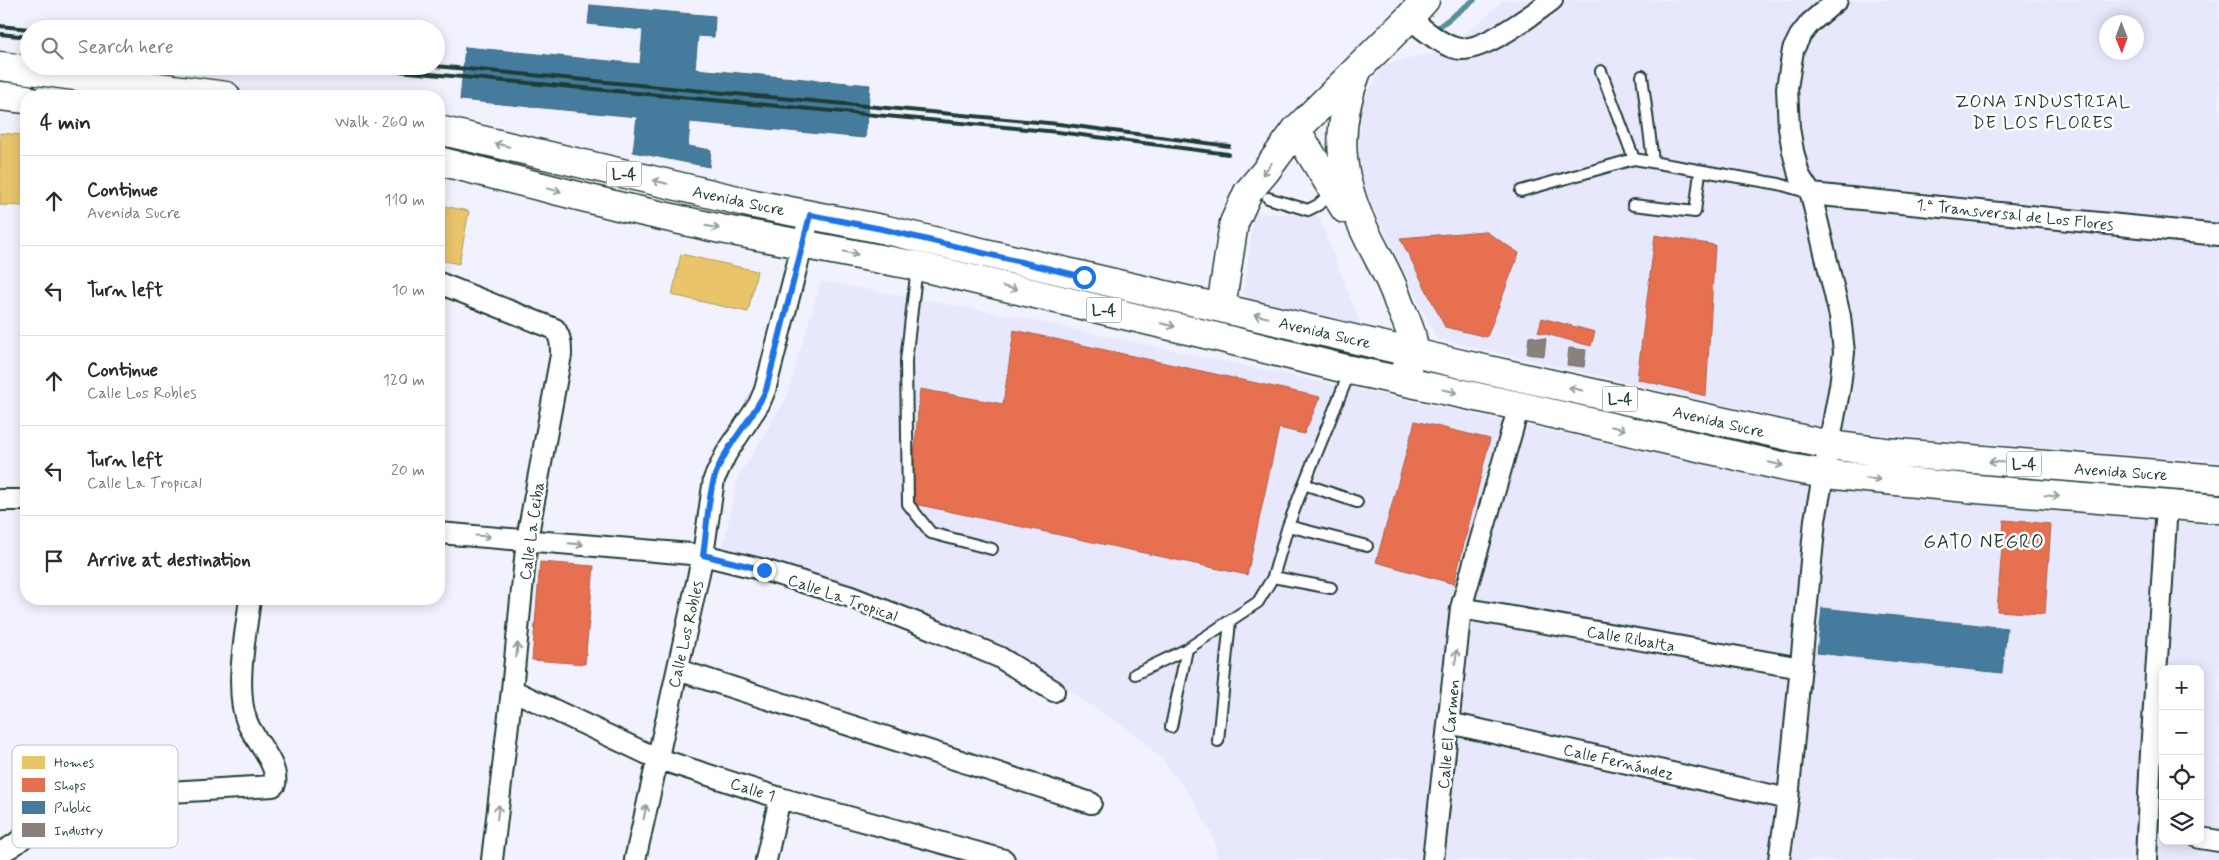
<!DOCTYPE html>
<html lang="en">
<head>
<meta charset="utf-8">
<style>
  body { margin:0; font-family:Mynerve,sans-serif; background:#f7f7f7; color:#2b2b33 }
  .controls { position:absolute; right:15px; bottom:15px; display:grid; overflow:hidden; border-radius:10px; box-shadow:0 2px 12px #0003 }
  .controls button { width:45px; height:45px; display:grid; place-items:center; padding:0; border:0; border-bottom:1px solid #e1e1e2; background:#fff; color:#2b2b33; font:25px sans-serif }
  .compass { position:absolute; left:2099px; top:15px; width:45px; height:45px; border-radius:50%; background:#fff; box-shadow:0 2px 12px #0003; rotate:179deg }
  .stop { position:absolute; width:15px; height:15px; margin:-11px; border:4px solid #1a73e8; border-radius:50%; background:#fff }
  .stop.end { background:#1a73e8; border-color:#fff; box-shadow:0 1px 5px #0008 }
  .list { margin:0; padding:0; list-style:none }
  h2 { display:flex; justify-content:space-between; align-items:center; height:65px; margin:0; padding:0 20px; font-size:21px }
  h2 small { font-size:16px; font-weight:400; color:#7c7c81 }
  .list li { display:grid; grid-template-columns:32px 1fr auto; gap:15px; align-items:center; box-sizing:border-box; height:90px; padding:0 20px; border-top:1px solid #e1e1e2 }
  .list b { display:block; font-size:19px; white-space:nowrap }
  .list p { margin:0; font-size:16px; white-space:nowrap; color:#7c7c81 }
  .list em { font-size:16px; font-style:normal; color:#7c7c81 }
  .icon { flex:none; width:28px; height:28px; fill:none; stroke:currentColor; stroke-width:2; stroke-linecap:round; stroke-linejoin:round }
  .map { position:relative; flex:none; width:2219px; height:860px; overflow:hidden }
  .search { position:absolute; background:#fff; box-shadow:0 2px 12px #0003; left:20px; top:20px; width:425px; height:55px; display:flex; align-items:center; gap:12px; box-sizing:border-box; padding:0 18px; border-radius:28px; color:#7c7c81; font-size:19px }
  .panel { position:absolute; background:#fff; box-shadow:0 2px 12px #0003; left:20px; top:90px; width:425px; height:515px; border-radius:20px }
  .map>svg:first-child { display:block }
</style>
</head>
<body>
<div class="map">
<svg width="2219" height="860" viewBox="0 0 2219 860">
  <rect width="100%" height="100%" fill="#f2f2fe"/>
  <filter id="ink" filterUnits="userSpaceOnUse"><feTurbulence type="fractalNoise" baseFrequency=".02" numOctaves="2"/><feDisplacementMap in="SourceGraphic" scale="10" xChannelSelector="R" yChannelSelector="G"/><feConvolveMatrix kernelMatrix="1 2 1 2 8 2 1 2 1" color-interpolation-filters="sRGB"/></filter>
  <g filter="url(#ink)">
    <path fill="#e8e8fd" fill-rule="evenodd" d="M1504 0H2219V461L2004 445 1868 433 1816 426 1437 339 1357 176 1363 101 1384 64 1439 52 1483 19ZM2106 22H2136V52H2106Z
      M1254 212 1319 217 1366 339 1242 309Z
      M821 281 1012 316 1650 452 1849 490 2219 516V860H1218L1213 836 1193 800 1162 759 1133 733 1042 672 722 551 738 477 786 398ZM2163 669H2200V841H2163Z"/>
    <path fill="#e9c46a" stroke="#ac9c5a" d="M0 133 26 135V206L0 205Z
      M439 205 469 211 459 264 439 260Z
      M681 254 757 271 748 312 672 295Z"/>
    <path fill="#e76f51" stroke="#ab6048" d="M1485 231 1519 253 1487 337 1445 327 1400 238Z
      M1655 235 1715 245 1706 396 1637 379Z
      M1542 318 1595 332 1591 346 1538 332Z
      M1014 330 1320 397 1304 434 1279 428 1247 575 910 503 920 389 1003 404Z
      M1415 421 1490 439 1454 584 1376 562Z
      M2004 520 2051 524 2045 614 1997 611Z
      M540 562 594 566 585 664 532 660Z"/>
    <path fill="#457b9d" stroke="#3a687e" d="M590 5 715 16 714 37 698 36 695 69 870 85 865 138 690 122 688 146 711 150 709 167 633 152 637 117 460 100 465 47 640 64 643 30 588 24Z
      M1822 608 2007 628 2002 673 1817 653Z"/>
    <path fill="#8a817c" stroke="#6a6d66" d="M1529 336 1546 339 1544 356 1527 354Z
      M1569 348 1586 350 1584 367 1567 365Z"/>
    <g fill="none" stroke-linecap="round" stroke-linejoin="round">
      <path stroke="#568f98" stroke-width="5.5" d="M1432 32 1474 0"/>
      <defs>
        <path id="lane" d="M1601 71 1634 159
          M1642 76 1653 161
          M1521 191 1634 159 1779 184 1810 193
          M1268 198 1308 210 1318 205 1333 191
          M1633 205 1695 212 1700 172
          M917 267 906 361 908 504 931 533 992 549
          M1304 484 1357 502
          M1288 526 1367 546
          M1273 577 1331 588
          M1135 674 1187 649
          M1171 727 1187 649 1258 602 1273 577 1288 526 1304 484 1350 371
          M1218 741 1230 621"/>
        <path id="street" d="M1409 18C1422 28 1445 49 1462 49 1487 49 1532 15 1552 0
          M1811 194 2219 235
          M439 283 555 329C561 338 561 345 561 355L527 539 512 690 492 860
          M0 500H26
          M439 533 703 555 764 570 851 597 927 627 999 657 1054 691
          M1461 608 1801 668
          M678 670 1091 803
          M512 690 656 758 780 798 1004 860
          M1449 723 1788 799
          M2200 838 2219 841
          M0 852C29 842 38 813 65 798L273 786 275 784C279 764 254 740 247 722 234 689 246 633 250 599
          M635 860 703 555 714 479 726 454 759 404 765 390 810 215
          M766 860 780 798
          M1433 860 1461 608 1519 406
          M1779 860 1788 799 1815 520 1840 386 1844 352 1840 316 1811 194 1799 175 1793 151 1789 128 1787 88 1793 50 1800 36 1810 23 1837 0
          M2146 860 2151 752 2167 505"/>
        <path id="secondary" d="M1357 71C1335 128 1338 174 1364 229 1375 254 1390 275 1398 301 1403 314 1412 330 1413 344 1413 355 1405 370 1403 381
          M1296 130 1345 209
          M1221 307 1234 223 1248 192 1265 172 1296 130 1409 18 1425 0"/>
        <path id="primary" d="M0 66 226 96
          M0 96 26 99
          M439 130 754 204 882 229 1461 364 1829 445 1885 452 2219 479
          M439 161 622 207 721 229 917 266 1217 337 1350 370 1519 406 1790 468 1825 474 1977 489 2219 509"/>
      </defs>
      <use href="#lane" stroke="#1f3d34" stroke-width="14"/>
      <use href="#street" stroke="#1f3d34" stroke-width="24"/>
      <use href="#secondary" stroke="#1f3d34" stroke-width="31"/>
      <use href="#primary" stroke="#1f3d34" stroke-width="31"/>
      <use href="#lane" stroke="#fff" stroke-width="10"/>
      <use href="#street" stroke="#fff" stroke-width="20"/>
      <use href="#secondary" stroke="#fff" stroke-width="28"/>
      <use href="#primary" stroke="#fff" stroke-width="28"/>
      <path stroke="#1f3d34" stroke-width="4" d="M0 26 29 29
        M0 34 29 37
        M344 66 1058 132 1228 154
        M435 66 1059 124 1229 146"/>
    </g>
    <defs><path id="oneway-shaft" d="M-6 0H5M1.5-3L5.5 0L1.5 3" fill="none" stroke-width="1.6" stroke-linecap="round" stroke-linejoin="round" transform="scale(1.25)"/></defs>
    <g stroke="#8f9e9a">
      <use href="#oneway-shaft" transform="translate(502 145) rotate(-167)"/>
      <use href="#oneway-shaft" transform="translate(1267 169) rotate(128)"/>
      <use href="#oneway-shaft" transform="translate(660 182) rotate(-167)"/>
      <use href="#oneway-shaft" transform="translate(554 190) rotate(14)"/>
      <use href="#oneway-shaft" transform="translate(712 227) rotate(12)"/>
      <use href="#oneway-shaft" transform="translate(851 253) rotate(11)"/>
      <use href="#oneway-shaft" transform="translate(1010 288) rotate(13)"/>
      <use href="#oneway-shaft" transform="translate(1261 316) rotate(-167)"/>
      <use href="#oneway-shaft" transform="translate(1168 325) rotate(13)"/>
      <use href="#oneway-shaft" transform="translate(1576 389) rotate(-167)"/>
      <use href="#oneway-shaft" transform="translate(1450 391) rotate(12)"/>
      <use href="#oneway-shaft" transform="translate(1618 428) rotate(13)"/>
      <use href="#oneway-shaft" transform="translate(1996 462) rotate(-176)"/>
      <use href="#oneway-shaft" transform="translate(1776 464) rotate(14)"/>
      <use href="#oneway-shaft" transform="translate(1873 479) rotate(6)"/>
      <use href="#oneway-shaft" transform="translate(2052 496) rotate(5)"/>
      <use href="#oneway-shaft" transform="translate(483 536) rotate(4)"/>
      <use href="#oneway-shaft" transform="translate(576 544) rotate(5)"/>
      <use href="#oneway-shaft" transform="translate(517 650) rotate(-84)"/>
      <use href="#oneway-shaft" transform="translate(1456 657) rotate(-84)"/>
      <use href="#oneway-shaft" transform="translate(498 812) rotate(-83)"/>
      <use href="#oneway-shaft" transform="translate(645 812) rotate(-78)"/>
    </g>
  </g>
  <g fill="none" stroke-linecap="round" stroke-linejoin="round" filter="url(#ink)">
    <path stroke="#1a73e8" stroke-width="6" d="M764 570 703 555C707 531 707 502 714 479 723 448 752 421 766 390L810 215 882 229 1084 277"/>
  </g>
  <g text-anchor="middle" stroke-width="5" stroke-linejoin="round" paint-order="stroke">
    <g fill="#fff" stroke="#627771" stroke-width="1">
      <rect x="606.5" y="161.5" width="35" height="25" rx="4"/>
      <rect x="1086.5" y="297.5" width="35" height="25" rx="4"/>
      <rect x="1602.5" y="386.5" width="35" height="25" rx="4"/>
      <rect x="2006.5" y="451.5" width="35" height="25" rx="4"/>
    </g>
    <g font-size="15" font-weight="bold" fill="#1f3d34">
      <text x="624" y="179">L-4</text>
      <text x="1104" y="315">L-4</text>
      <text x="1620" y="404">L-4</text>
      <text x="2024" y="469">L-4</text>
    </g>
    <g font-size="16" fill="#1f3d34" stroke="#fff">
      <text transform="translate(739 200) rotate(12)" y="6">Avenida Sucre</text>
      <text transform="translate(2015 214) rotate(6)" y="6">1.ª Transversal de Los Flores</text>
      <text transform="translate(1325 332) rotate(13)" y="6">Avenida Sucre</text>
      <text transform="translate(1719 421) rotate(13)" y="6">Avenida Sucre</text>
      <text transform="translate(2121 471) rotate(4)" y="6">Avenida Sucre</text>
      <text transform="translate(531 531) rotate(-82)" y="6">Calle La Ceiba</text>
      <text transform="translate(843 597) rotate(19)" y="6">Calle La Tropical</text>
      <text transform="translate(685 634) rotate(-77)" y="6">Calle Los Robles</text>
      <text transform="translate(1631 638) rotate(10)" y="6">Calle Ribalta</text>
      <text transform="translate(1448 734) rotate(-84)" y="6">Calle El Carmen</text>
      <text transform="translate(1619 761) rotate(13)" y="6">Calle Fernández</text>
      <text transform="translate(753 789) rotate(18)" y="6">Calle 1</text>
    </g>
    <g font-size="18" letter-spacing="1" fill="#1f3d34" stroke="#fff">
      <text x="2043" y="107">ZONA INDUSTRIAL<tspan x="2043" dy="21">DE LOS FLORES</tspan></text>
    </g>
    <g font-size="19" letter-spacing="1" fill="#1f3d34" stroke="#fff">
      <text x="1984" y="548">GATO NEGRO</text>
    </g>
  </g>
  <rect x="12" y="745" width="166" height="103" rx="8" fill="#fff" stroke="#bcc5c2" stroke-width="1"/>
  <rect x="22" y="756" width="23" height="13" fill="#e9c46a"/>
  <rect x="22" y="778" width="23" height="14" fill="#e76f51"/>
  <rect x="22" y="801" width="23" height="13" fill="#457b9d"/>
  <rect x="22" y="823" width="23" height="14" fill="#8a817c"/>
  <g font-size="14" fill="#1f3d34">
    <text x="54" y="767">Homes</text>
    <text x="54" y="790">Shops</text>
    <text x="54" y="812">Public</text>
    <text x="54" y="835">Industry</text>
  </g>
</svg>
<div class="controls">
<button>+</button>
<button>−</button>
<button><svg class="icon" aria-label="locate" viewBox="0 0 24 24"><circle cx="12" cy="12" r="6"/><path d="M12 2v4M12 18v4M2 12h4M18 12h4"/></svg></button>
<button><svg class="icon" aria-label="layers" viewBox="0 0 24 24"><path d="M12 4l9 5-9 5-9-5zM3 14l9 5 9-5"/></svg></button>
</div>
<svg class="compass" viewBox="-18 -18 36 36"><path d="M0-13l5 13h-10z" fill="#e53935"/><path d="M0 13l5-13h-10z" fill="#7c7c81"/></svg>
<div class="stop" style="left:1084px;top:277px"></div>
<div class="stop end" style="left:764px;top:570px"></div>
<div class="search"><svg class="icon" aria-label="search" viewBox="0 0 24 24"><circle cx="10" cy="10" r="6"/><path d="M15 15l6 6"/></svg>Search here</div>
<section class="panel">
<h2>4 min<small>Walk · 260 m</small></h2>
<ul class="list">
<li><svg class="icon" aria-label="ahead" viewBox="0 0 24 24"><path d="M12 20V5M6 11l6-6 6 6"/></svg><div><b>Continue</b><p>Avenida Sucre</p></div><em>110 m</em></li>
<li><svg class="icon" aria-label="left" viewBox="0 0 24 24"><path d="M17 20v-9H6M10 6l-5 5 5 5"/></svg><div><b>Turn left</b></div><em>10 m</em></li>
<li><svg class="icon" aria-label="ahead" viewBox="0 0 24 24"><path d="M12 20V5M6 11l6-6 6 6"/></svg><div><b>Continue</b><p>Calle Los Robles</p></div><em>120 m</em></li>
<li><svg class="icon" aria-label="left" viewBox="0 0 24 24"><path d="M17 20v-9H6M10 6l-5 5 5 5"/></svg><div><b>Turn left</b><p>Calle La Tropical</p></div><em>20 m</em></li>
<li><svg class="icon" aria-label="arrive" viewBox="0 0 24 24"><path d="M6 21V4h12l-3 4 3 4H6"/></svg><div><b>Arrive at destination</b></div></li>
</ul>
</section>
</div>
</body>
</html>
